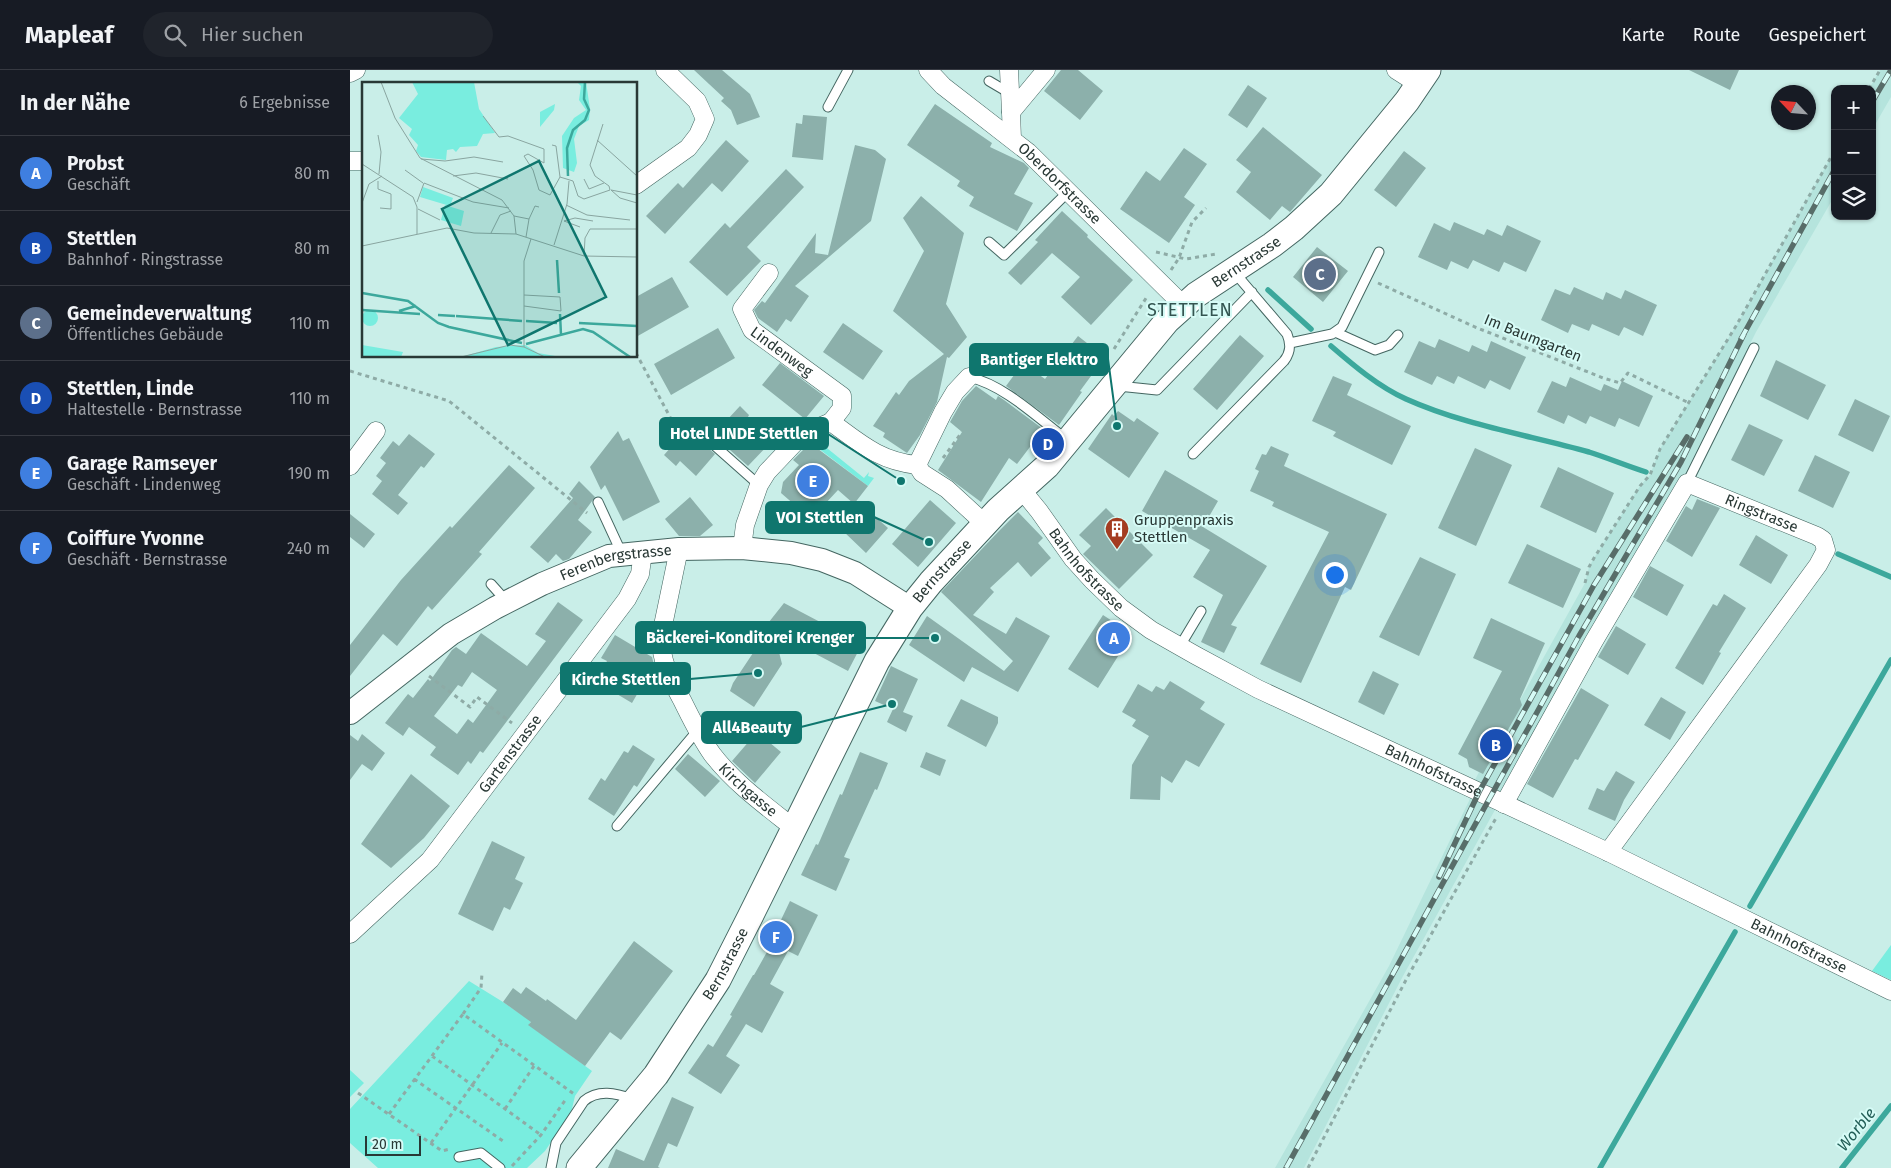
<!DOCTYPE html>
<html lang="de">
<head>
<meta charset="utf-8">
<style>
  body { margin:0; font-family:"Fira Sans",sans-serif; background:#20242c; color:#f1f3f6 }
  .controls { position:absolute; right:15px; top:15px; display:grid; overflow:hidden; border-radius:10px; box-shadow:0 1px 4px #0004 }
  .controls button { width:45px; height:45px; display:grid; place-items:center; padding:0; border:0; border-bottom:1px solid #363941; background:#171b24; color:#f1f3f6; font:25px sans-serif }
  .compass { position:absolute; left:1421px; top:15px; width:45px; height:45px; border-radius:50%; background:#171b24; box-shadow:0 1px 4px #0004; rotate:296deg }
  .scale { position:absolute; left:15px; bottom:12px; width:56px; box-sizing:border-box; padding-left:5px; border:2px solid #293835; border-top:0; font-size:14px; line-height:18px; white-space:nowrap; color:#293835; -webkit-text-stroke:4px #d6fbf6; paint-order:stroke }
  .you { position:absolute; left:984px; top:504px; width:18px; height:18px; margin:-12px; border:4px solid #fff; border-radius:50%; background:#1a73e8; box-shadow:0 0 0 8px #1a73e833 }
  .badge { display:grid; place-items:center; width:32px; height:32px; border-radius:50%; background:#cea196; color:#fff; font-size:16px; font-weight:700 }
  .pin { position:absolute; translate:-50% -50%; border:2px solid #fff; box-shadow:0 1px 5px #0006 }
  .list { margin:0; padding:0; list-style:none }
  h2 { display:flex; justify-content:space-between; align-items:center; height:65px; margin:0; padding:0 20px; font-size:21px }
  h2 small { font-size:16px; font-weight:400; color:#9ea1a6 }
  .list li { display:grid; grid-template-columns:32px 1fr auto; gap:15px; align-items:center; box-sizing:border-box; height:75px; padding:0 20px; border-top:1px solid #363941 }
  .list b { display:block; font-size:19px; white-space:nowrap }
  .list p { margin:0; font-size:16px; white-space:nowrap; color:#9ea1a6 }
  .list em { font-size:16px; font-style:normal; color:#9ea1a6 }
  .icon { flex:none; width:28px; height:28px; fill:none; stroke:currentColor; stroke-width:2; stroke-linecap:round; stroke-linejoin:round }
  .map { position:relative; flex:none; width:1541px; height:1098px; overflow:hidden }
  header { display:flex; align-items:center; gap:30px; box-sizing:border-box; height:70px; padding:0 25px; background:#171b24; border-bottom:1px solid #363941 }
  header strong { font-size:24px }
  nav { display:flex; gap:28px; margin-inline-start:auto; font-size:18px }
  .search { width:350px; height:45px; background:#20242c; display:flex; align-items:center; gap:12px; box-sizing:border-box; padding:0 18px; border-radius:28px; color:#9ea1a6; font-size:19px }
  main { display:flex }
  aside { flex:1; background:#171b24 }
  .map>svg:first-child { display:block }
</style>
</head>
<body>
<header>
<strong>Mapleaf</strong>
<div class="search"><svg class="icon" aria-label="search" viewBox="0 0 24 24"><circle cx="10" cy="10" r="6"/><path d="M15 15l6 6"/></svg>Hier suchen</div>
<nav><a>Karte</a><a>Route</a><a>Gespeichert</a></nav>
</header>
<main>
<aside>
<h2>In der Nähe<small>6 Ergebnisse</small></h2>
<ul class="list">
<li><span class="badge" style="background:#3f7fe0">A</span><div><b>Probst</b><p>Geschäft</p></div><em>80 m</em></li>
<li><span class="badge" style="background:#1a4fb4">B</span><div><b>Stettlen</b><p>Bahnhof · Ringstrasse</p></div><em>80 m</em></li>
<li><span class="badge" style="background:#5c6f8a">C</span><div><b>Gemeindeverwaltung</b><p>Öffentliches Gebäude</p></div><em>110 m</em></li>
<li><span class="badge" style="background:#1a4fb4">D</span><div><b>Stettlen, Linde</b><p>Haltestelle · Bernstrasse</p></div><em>110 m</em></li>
<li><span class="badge" style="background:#3f7fe0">E</span><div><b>Garage Ramseyer</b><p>Geschäft · Lindenweg</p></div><em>190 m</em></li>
<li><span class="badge" style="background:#3f7fe0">F</span><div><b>Coiffure Yvonne</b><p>Geschäft · Bernstrasse</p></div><em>240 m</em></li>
</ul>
</aside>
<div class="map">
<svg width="1541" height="1098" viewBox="0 0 1541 1098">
  <rect width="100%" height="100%" fill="#c9eee8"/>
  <path fill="#b5e4dd" d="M1530 0H1541V27L1522 60V19H1519Z
    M1485 80V125L1406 262 1335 404 1264 525 1053 906 954 1098H925L1039 896 1119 731 1125 710 1129 702 1120 697 1170 630 1235 513 1239 497 1244 488 1290 416 1300 405 1310 379 1386 256Z"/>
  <path fill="#79eddf" d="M462 366 514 408 519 402 518 406 524 408 518 416 456 369Z
    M1541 875V910L1522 901Z
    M119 911 153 932 181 951 179 955 242 1001 225 1026 221 1043 195 1081 177 1098H28L0 1073V1039Z
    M0 1000 14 1013 0 1027Z"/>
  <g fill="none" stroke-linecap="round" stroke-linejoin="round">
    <path stroke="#3ca89c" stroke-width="5.5" d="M918 220 961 259
      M981 276C1003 295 1029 317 1056 329 1114 355 1178 365 1239 382 1258 388 1277 396 1296 402
      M1488 484 1541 507
      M1400 836 1541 590
      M1250 1098 1385 862
      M1492 1098 1541 1036"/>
  </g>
  <path fill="#8cb0ab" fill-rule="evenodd" d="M344 0H372L400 24 410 47 387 55 381 40 371 31 374 28Z
    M711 0H728L753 21 730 50 694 21Z
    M1339 0H1389L1380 20Z
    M898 15 917 28 897 58 878 45Z
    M585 34 642 73 640 77 674 93 679 98 664 124 683 133 667 161 619 136 624 127 607 116 610 111 557 75Z
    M453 45 477 47 473 90 442 87 446 53 452 54Z
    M913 57 972 105 940 142 932 136 920 150 886 122 901 102 886 90Z
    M376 70 399 91 372 122 362 113 315 164 296 146 328 113 333 118Z
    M505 75 525 80 536 89 521 151 445 216 459 226 441 252 436 249 427 262 408 248 404 240 412 231 415 233 466 163 465 183 478 185Z
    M834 78 857 94 834 127 845 135 819 173 770 139 796 101 810 111Z
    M1054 81 1076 98 1046 137 1024 120Z
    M436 99 454 117 397 177 411 191 377 226 339 192 375 153 380 158Z
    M571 126 614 163 596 234 617 267 599 288 597 287 587 332 570 365 557 383 533 367 535 363 523 356 546 322 549 325 559 311 594 284 543 241 574 181 553 148Z
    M712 141 738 165 737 167 783 210 741 255 711 227 730 207 702 183 671 215 658 203 688 172 685 170Z
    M1104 152 1134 165 1137 159 1152 166 1157 155 1191 171 1176 202 1154 192 1149 202 1123 190 1118 199 1101 191 1097 200 1068 187 1084 153 1100 161Z
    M967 177 998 201 973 232 943 207Z
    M322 207 339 237 286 267V227Z
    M1224 217 1253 230 1256 222 1271 229 1275 220 1307 235 1293 266 1274 257 1269 266 1242 254 1239 261 1222 254 1218 263 1191 250 1205 219 1220 225Z
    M493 253 533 281 513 310 473 282Z
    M368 258 385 288 321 325 304 294Z
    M890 265 914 286 867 340 843 319Z
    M728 266 755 287 730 321 732 322 709 355 656 316 673 293 695 309Z
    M1089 269 1119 282 1122 275 1137 282 1141 271 1176 287 1160 320 1140 310 1135 319 1108 306 1104 314 1087 306 1082 315 1054 302 1069 271 1085 278Z
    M1426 290 1476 315 1458 350 1410 326Z
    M430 293 474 326 455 349 412 315Z
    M983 306 1002 314 997 325 1061 356 1042 395 983 366 986 362 962 351Z
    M1220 307 1251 321 1254 314 1268 320 1272 311 1303 326 1289 357 1269 348 1265 357 1240 346 1236 354 1218 345 1214 354 1187 342 1202 311 1216 317Z
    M626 316 646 330 648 326 654 330 693 359 690 358 683 366 686 369 667 394 659 388 631 432 588 400 612 362 600 352 612 331Z
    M1505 329 1540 346 1523 382 1488 365Z
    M390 336 399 345 398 347 423 370 398 396 363 365Z
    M768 341 784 352 787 348 809 363 779 408 738 379 762 344 764 346Z
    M1399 354 1433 370 1414 406 1381 390Z
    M268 361 273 371 279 368 310 432 273 451 255 415 251 420 240 397Z
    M340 362 365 384 346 406 330 391 326 396 314 385 329 368Z
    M59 364 85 384 74 398 71 396 48 425 58 433 48 445 22 424 32 411 26 406 36 393 30 388 43 371 49 376Z
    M460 373 518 416 504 434 488 420 461 449 431 423 433 412 449 395 443 390Z
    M921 376 939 384 934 396 1037 444 1001 520 995 517 951 613 910 594 979 462 922 436 924 432 900 421 909 401 905 399 912 384 916 385Z
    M1125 378 1162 395 1126 476 1088 458Z
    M1465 385 1500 402 1483 438 1448 421Z
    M159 395 185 418 129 482 132 484 82 540 78 536 47 576 33 564 0 606V575L51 510 100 456 102 458Z
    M1208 397 1264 423 1246 463 1190 437Z
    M815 400 868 431 853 457 917 496 881 555 887 557 874 583 851 572 873 525 843 507 860 480 792 441Z
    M229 411 245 427 228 450 242 462 219 489 213 491 206 484 198 493 180 477 223 428 219 424Z
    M340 427 363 455 350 466H329L315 449Z
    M1347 429 1370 438 1342 487 1316 471 1336 436 1342 440Z
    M580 430 606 453 568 497 542 474Z
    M514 437 538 458 516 483 493 461Z
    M756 438 803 485 769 519 733 484 741 476 729 465Z
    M668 442 693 468 688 473 701 488 681 507 668 492 640 518 644 522 623 545 656 564 666 547 700 566 668 622 622 597 614 612 559 575 577 546 654 601 663 591 591 522 648 462Z
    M0 444 25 464 14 478 0 467Z
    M1406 465 1438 485 1421 514 1389 495Z
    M1177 474 1231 499 1213 538 1158 513Z
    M1070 487 1106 504 1069 586 1029 567Z
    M1300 496 1334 515 1317 546 1283 527Z
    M1374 524 1396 538 1369 582 1371 583 1353 615 1325 598 1363 534 1367 536Z
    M208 532 233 550 133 683 130 681 121 694 118 691 108 705 80 685 86 677 59 657 53 666 35 653 58 624 63 628 78 609 80 611 102 580 106 577 116 584 131 563 177 596 196 571 185 564ZM122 602 147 620 123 653 118 649 107 664 84 646 108 615 112 617Z
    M434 533 512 574 498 601 424 562 432 594 404 637 380 621 383 613 419 559 415 557Z
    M753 545 782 564 748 618 718 599Z
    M1141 548 1195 573 1170 629 1172 635 1133 704 1119 697 1117 689 1108 684 1152 601 1123 588Z
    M1266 556 1296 574 1278 605 1248 587Z
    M265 565 302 587 304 595 282 633 245 611 257 591 251 588Z
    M541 596 568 609 553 642 563 646 556 662 537 652 543 639 525 631Z
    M1023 601 1049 614 1034 645 1008 632Z
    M820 611 855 632 850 639 875 654 849 697 836 690 822 713 811 706 810 730 780 729 782 695 799 666 782 656 786 650 772 642 788 614 802 622 806 616 814 620Z
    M1231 618 1259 635 1228 690 1225 689 1203 728 1177 714Z
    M1311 627 1336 642 1320 670 1294 655Z
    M611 629 648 647V653L636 677 597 656Z
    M407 662 431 682 405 713 382 691Z
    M12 664 35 683 22 701 12 694 0 710V665L8 671Z
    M283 675 305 689 287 717 284 715 264 746 238 729 251 708 255 711 274 681 278 683Z
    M510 682 538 693 527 720 525 719 494 787 500 789 486 821 451 805 466 774 468 775 490 724 492 725Z
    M576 682 596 690 590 706 570 697Z
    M338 684 370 711 355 727 325 699Z
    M1266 701 1285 712 1274 730 1265 751 1238 739 1247 718 1254 721Z
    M61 704 100 736 74 768 41 798 11 774Z
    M142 771 175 787 165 809 173 813 160 840 154 837 143 861 108 844Z
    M440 831 468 845 448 886 438 881 420 914 434 922 412 963 396 954 376 986 390 995 371 1024 338 1003 358 974 363 977 382 946 380 945 403 905H404L422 873H420Z
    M284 871 323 901 271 970 260 962 235 996 178 955 181 952 153 932 163 918 171 924 176 917 196 931 197 929 226 950Z
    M322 1027 344 1037 327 1077 318 1073 308 1097 310 1098H258L266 1079 294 1091Z"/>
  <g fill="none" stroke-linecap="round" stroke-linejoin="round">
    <defs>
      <path id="service" d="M639 11 661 24
        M478 37 498 0
        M639 172 654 185 719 121
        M985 262 1025 280 1039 275 1048 265
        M940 273 982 264 992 257 1029 182
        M619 307C654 315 687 347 716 369
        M768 316 807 320 902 222
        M347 360 409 415
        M843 384 934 291C941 282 941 274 937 264L885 203
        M1337 413 1404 278
        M248 432 272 484
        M141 514 157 532
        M830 576 851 541
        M267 756 348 660
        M109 1087 131 1083 150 1098
        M201 1098 206 1073 234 1031C248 1019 266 1023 282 1029"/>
      <g id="minor">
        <path id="s1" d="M578 0 593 16 678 82 833 235"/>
        <path d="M659 0 661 42"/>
        <path d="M1046 0 1068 14"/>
        <path d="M0 3 6 0"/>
        <path d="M662 69 661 42 696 0"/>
        <path d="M0 91H14"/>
        <path d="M286 115 338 78 348 65 355 49 347 31 315 0"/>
        <path id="s2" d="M419 203 392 239 402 260 492 326V338L481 352"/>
        <path d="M567 395 593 342 605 322 619 307"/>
        <path d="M567 395 572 403 597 419 635 454"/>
        <path d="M0 396 26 361"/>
        <path id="s3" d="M671 419 689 441 723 489 742 510 771 538 801 560 845 585 908 619 1258 782 1541 921"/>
        <path d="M392 478 395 455 409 415 417 402 453 364 481 352C510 373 529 391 567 395"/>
        <path id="s4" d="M329 479 311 565C310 590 320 608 332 630 341 648 350 667 362 684 384 713 416 736 445 759"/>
        <path id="s5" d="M1154 734 1244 571 1337 413 1467 466 1473 470 1476 480 1468 495 1258 782"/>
        <path id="s6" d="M0 864 80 790 277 529 290 504 293 482"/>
      </g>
      <g id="tertiary">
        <path id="s7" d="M0 643 101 564 145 538 192 514 259 486 329 479 392 478 441 483 472 490 505 503 560 538"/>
      </g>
      <g id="secondary">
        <path id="s8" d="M229 1098 306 1005 368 910 400 847 527 591 560 538 581 512 648 440 697 396 817 251 846 225 922 175 944 158 981 124 1057 31 1078 0"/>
      </g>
    </defs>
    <use href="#service" stroke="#446661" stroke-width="11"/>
    <use href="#minor" stroke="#446661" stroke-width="19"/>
    <use href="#tertiary" stroke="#446661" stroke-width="24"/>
    <use href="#secondary" stroke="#446661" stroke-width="27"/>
    <path stroke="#8eaba6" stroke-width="3" stroke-dasharray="4 4" stroke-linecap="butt" d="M1519 19 1530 0
      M806 182 836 189 866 184
      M821 200 829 188 842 152 856 138
      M1028 213 1125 257 1253 308 1270 313 1278 303 1339 333
      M764 279 798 225
      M286 283 329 364 334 361
      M0 301 99 331 237 443
      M593 388 612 362
      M1235 513 1239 497 1244 488 1290 416 1300 405 1310 379 1386 256 1485 80
      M79 606 120 637 127 627 162 653
      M113 944 131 918 132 903
      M82 986 191 1065
      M64 1009 153 1071
      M8 1023 92 1081 100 1079
      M155 1039 184 996
      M39 1044 113 944 224 1024
      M81 1073 152 973
      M162 1096 191 1065 216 1029
      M958 1098 1057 908 1146 748"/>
    <use href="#service" stroke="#fff" stroke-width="9"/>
    <use href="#minor" stroke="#fff" stroke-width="18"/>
    <use href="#tertiary" stroke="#fff" stroke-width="22"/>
    <use href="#secondary" stroke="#fff" stroke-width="25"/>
    <defs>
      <path id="rail" d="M1522 32 1541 0
        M1391 269 1485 99
        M1089 807 1129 722 1244 515 1337 367
        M936 1098 1229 566 1331 392 1394 264"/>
    </defs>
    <use href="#rail" stroke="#586d69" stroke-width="5.5"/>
    <use href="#rail" stroke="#d6fbf6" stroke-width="4" stroke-dasharray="11" stroke-linecap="butt"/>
  </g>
  <defs>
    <symbol id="building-pin" viewBox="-11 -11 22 30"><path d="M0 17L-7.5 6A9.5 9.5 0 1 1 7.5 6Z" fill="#a43c21" stroke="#d6fbf6"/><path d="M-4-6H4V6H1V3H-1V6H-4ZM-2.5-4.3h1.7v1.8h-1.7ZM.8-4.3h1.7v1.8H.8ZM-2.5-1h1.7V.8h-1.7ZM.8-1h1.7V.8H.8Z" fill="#fff"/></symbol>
  </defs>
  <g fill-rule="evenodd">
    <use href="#building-pin" x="753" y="445" width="28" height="38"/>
  </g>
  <g text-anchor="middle" stroke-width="4" stroke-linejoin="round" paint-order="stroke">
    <g font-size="15" fill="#293835" stroke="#d6fbf6">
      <text dy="5" stroke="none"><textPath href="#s1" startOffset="174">Oberdorfstrasse</textPath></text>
      <text dy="5" stroke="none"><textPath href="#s8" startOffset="1138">Bernstrasse</textPath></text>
      <text transform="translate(1183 268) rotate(22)" y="5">Im Baumgarten</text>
      <text dy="5" stroke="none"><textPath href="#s2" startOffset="105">Lindenweg</textPath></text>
      <text dy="5" stroke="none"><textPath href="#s5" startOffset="450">Ringstrasse</textPath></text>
      <text dy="5" stroke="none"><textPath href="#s7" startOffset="310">Ferenbergstrasse</textPath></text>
      <text dy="5" stroke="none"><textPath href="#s3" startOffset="104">Bahnhofstrasse</textPath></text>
      <text dy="5" stroke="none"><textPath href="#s8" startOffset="702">Bernstrasse</textPath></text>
      <text dy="5" stroke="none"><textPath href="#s6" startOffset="242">Gartenstrasse</textPath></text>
      <text dy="5" stroke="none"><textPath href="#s3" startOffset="509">Bahnhofstrasse</textPath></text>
      <text dy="5" stroke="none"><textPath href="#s4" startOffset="270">Kirchgasse</textPath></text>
      <text dy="5" stroke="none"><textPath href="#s3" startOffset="914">Bahnhofstrasse</textPath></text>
      <text dy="5" stroke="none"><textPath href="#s8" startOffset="252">Bernstrasse</textPath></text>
    </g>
    <g font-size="15" fill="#293835" stroke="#d6fbf6" text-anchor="start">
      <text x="784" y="455">Gruppenpraxis<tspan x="784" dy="17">Stettlen</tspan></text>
    </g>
    <g font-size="16" font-style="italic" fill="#235e57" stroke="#d6fbf6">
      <text transform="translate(1506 1059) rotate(-51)" y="6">Worble</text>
    </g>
    <g font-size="18" letter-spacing="1" fill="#345551" stroke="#d6fbf6">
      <text x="840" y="246">STETTLEN</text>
    </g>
  </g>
  <g transform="translate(12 12)">
    <rect width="275" height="275" fill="#c9eee8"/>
    <path d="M50 0H112L117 27 133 51 121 52 115 64 98 65 94 70 91 67 85 68 84 78 59 75 54 69 56 63 47 53 50 47 37 36 56 12ZM215 0H224L228 27 227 38 217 44 212 57 215 81 212 90 201 86 200 54 212 36 224 28 217 18 219 4ZM193 22 192 28 178 45V30ZM61 105 91 116 88 124 58 115ZM83 123 102 129 99 144 79 138ZM0 236a8 8 0 1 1 16 0a8 8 0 1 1-16 0ZM0 263 41 270 39 275H0ZM163 263 176 271 199 275H99L134 265Z" fill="#79eddf"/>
    <path fill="none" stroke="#3ca89c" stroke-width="2.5" d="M206 94 205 66 211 48 223 38 227 28 222 17 223 0M195 178 197 211M0 211 46 219 76 241 87 245 160 261M0 228 58 232M37 229 54 224M198 232 199 253M76 233 93 234M94 234 160 239M164 239 195 241M217 241 275 244M164 262 221 247 231 250 268 275"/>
    <path fill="none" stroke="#89a5a0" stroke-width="1" d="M19 0 33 36 58 76 140 118 152 134 154 152M121 34 137 55 146 54 182 67V81L166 72 162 74 171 88 177 108 188 113 198 95M16 53 19 70 17 92M235 58 275 94M190 63 194 64 198 95M59 77 83 79 112 75 141 80M0 82 51 115 55 125V152M43 88 61 101M91 94 114 91 146 97M198 95 211 99 216 114 222 117 248 108 247 104 233 94 228 83 241 42M222 97 227 107 242 101M16 99V107L29 112V127L18 126M249 108 258 116 275 121M249 108 275 113M55 120 62 101 111 120 147 126M0 121 7 102 20 94M204 123 225 133 268 138M56 127 78 138M152 134 167 137 164 155M167 137 173 124 177 125M202 139 213 136 231 139M202 139 218 145M129 151 138 133 149 129M192 163 205 122 207 99M0 164 85 146 112 151 154 152 222 174 275 175M222 174 223 156 228 147H275M162 213 198 215 199 229 162 224M162 265V179L169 157M99 275 148 263 162 265 183 275"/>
    <path fill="#0f766e" fill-opacity="0.15" stroke="#0f766e" stroke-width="2.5" d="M177 79 244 215 146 263 80 127Z"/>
    <rect width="275" height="275" fill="none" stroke="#293835" stroke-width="2.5"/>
  </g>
  <path fill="none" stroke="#0f766e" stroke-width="2" d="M767 356L758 289M551 411L478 364M579 472L524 447M585 568L515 568M408 603L340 609M542 634L451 657"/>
  <g fill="#0f766e" stroke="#d6fbf6" stroke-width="2">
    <circle cx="767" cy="356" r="5"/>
    <circle cx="551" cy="411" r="5"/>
    <circle cx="579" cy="472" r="5"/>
    <circle cx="585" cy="568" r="5"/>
    <circle cx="408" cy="603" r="5"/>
    <circle cx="542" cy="634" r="5"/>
  </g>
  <g fill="#0f766e" stroke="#0f766e" stroke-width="2">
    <rect x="620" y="274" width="138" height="31" rx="5"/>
    <rect x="310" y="348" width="168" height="31" rx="5"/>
    <rect x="416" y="432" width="108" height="31" rx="5"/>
    <rect x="286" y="552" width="229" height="31" rx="5"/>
    <rect x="211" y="593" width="129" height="31" rx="5"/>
    <rect x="352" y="642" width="99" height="31" rx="5"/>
  </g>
  <g font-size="16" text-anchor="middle" font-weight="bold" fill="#fff">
    <text x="689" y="295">Bantiger Elektro</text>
    <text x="394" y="369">Hotel LINDE Stettlen</text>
    <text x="470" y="453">VOI Stettlen</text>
    <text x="400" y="573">Bäckerei-Konditorei Krenger</text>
    <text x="276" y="615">Kirche Stettlen</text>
    <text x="402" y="663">All4Beauty</text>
  </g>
</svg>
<div class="controls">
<button>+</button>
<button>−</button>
<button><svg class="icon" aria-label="layers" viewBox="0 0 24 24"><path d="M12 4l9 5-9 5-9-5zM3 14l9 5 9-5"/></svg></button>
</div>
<svg class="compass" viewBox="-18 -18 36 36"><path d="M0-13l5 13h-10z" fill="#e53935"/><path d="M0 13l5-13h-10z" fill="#9ea1a6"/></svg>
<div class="scale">20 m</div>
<div class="you"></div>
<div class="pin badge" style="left:764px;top:568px;background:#3f7fe0">A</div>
<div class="pin badge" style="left:1146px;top:675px;background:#1a4fb4">B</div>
<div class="pin badge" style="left:970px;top:204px;background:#5c6f8a">C</div>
<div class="pin badge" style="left:698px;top:374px;background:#1a4fb4">D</div>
<div class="pin badge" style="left:463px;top:411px;background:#3f7fe0">E</div>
<div class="pin badge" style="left:426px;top:867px;background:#3f7fe0">F</div>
</div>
</main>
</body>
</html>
